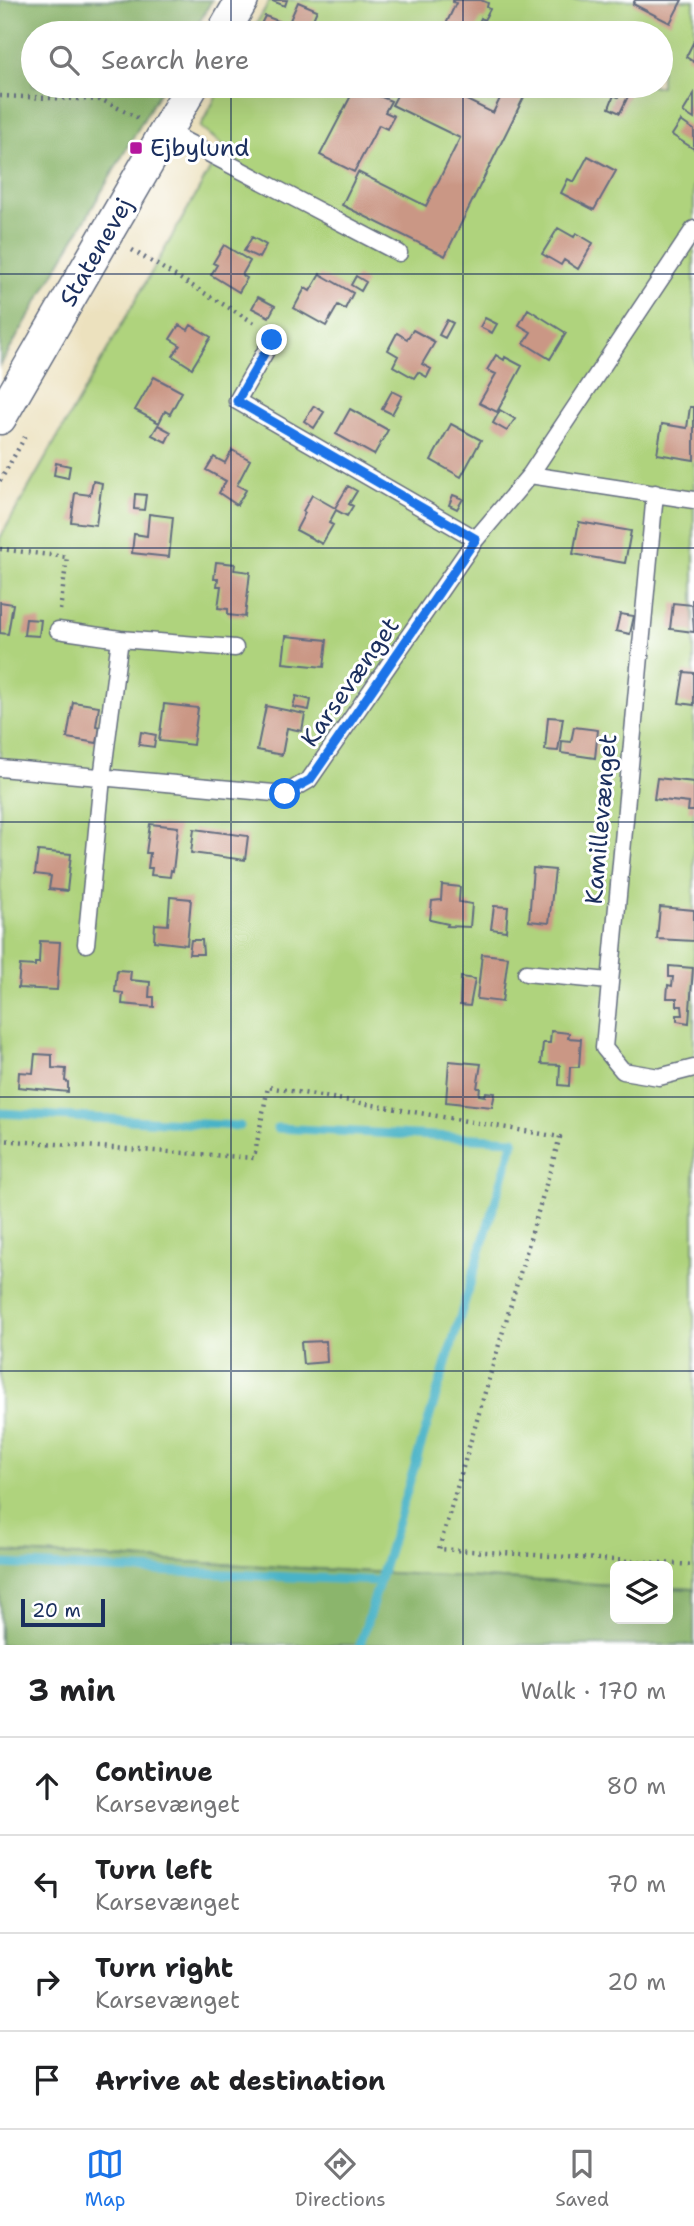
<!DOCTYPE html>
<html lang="en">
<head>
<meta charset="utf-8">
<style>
  body { margin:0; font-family:"Shantell Sans",sans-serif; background:#f6f6f6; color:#202124 }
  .controls { position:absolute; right:21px; bottom:21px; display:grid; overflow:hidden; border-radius:10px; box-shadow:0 7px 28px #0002 }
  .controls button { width:63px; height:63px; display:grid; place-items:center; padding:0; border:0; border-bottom:2px solid #e0e0e0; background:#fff; color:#202124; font:35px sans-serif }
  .scale { position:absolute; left:21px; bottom:18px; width:84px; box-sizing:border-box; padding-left:7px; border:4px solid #1b2f5e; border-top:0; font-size:19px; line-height:24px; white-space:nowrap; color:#1b2f5e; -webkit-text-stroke:5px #fff; paint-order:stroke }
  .stop { position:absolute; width:21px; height:21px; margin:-16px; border:5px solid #1a73e8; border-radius:50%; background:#fff }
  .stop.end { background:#1a73e8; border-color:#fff; box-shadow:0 2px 7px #0008 }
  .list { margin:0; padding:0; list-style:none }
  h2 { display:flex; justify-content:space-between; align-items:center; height:91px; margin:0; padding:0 28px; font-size:30px }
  h2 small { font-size:23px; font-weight:400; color:#757577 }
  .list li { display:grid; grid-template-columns:46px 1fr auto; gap:21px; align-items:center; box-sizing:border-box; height:98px; padding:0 28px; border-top:2px solid #e0e0e0 }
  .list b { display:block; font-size:26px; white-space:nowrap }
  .list p { margin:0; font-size:23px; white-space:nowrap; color:#757577 }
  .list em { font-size:23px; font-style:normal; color:#757577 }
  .icon { flex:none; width:38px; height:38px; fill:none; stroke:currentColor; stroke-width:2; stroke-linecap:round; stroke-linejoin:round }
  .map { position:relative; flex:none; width:694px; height:1645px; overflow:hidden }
  .search { position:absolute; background:#fff; box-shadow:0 7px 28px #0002; left:21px; right:21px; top:21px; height:77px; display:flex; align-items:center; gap:18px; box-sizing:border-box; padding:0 24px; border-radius:38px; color:#757577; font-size:26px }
  .sheet { height:483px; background:#fff }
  nav { display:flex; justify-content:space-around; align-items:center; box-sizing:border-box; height:98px; border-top:2px solid #e0e0e0; background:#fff; font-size:19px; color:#757577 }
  nav a { display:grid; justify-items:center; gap:4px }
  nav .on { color:#1a73e8 }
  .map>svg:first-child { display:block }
</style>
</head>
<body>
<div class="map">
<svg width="694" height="1645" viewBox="0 0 694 1645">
  <rect width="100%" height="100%" fill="#fff"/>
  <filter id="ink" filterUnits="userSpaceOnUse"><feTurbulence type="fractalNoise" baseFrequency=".0143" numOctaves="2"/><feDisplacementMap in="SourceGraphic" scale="14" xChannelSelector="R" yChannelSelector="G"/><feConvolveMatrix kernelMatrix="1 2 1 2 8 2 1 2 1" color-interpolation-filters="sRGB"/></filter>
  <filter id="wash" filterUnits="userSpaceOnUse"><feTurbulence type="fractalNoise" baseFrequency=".00686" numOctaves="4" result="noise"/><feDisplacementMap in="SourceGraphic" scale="28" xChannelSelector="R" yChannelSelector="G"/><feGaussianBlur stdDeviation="1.57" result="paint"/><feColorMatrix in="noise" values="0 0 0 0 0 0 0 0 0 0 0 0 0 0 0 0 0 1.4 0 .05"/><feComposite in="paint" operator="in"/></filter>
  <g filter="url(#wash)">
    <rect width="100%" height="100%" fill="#ece1be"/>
    <path fill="#afd37d" stroke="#65816e" stroke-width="2" d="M270 0H694V1589L668 1588V1566H615V1585L0 1552V538L198 191 223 145 200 127 222 86H661V33H251Z"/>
    <path fill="#8bb56c" stroke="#537265" stroke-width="2" d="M0 0H212L193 33H33V86H163L0 366Z
      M0 1552 615 1585V1619H668V1588L694 1589V1645H0Z"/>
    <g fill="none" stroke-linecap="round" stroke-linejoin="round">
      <path stroke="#49b3c7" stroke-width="9" d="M0 1113 240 1126
        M277 1128 514 1140 360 1645
        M0 1564 379 1581"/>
    </g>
    <g id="blocks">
      <path fill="#ca9785" d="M270 0H287L285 6Z
        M453 0H481L488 3 487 7 490 9 484 20 481 18 474 33H466L446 24 456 3 453 2Z
        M635 0H682L670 23 633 4Z
        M298 2 317 10 309 29 290 20Z
        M265 16 281 22 277 33 260 26Z
        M694 41V62L686 57Z
        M356 86 391 101 385 112 394 116 387 129 379 125 354 172 320 155Z
        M402 86H438L493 113 505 88 524 97 445 256 342 205 358 172 426 206 460 138 392 105Z
        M606 86H633L620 113 609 108 614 95 618 97 621 92Z
        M694 94V119L683 112Z
        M681 121 694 130V149L672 135Z
        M588 156 616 171 594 210 561 193 568 179 574 182Z
        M558 228 574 237 576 233 593 243 578 269 564 260 561 265 542 254Z
        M252 237 266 245 259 258 244 251Z
        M224 245 250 261 242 275 247 278 239 292 211 275 217 265 213 263Z
        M320 274 353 293 345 309 338 305 326 326 294 308 305 288 310 291Z
        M356 276 366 282 361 291 351 285Z
        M258 297 275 306 269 317 252 308Z
        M528 309 566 333 550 359 524 343 531 332 519 325Z
        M485 318 497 324 492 333 480 327Z
        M447 320 453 323 445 338 439 335Z
        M179 325 188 330 191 325 211 337 192 368 173 356 180 345 170 339Z
        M413 330 435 342 422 364 431 369 427 377 418 372 414 378 393 366 398 356 388 350 397 333 407 339Z
        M496 355 504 360 505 357 522 366 497 412 479 403 496 374 487 370Z
        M154 377 182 392 170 414 165 411 159 423 135 410Z
        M392 391 402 396 392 414 382 409Z
        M314 406 324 412 314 428 304 421Z
        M690 407H694V460L657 454 662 424 687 428Z
        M350 409 388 430 374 455 336 434Z
        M500 410 515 419 507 431 493 423Z
        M451 424 481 440 461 477 431 460Z
        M158 425 171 432 166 442 152 435Z
        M232 450 250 460 237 485 246 490 237 505 219 493 226 481 206 470 214 457 225 463Z
        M56 463 70 466 68 478 54 475Z
        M93 481 102 483 96 525 71 522 75 493 90 495Z
        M348 486 357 491 349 504 353 506 347 516 336 510 329 523 333 525 322 544 296 530 305 513 303 511 312 495 335 508Z
        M135 494 146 495 144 510 134 509Z
        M453 495 463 499 457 509 449 505Z
        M149 514 173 517 169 557 132 553 134 534 147 536Z
        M579 522 631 531 625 563 573 554Z
        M216 562 235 564 234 570 250 572 245 617 228 615V609L218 608 221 586H217L218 579H214Z
        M692 599 694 632 670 629 673 603 692 605Z
        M0 602 13 604 8 634 0 633Z
        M620 614 634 616 630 634 616 631Z
        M26 619 41 620 39 636 24 635Z
        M286 636 327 640 324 667 283 663Z
        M684 672 694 673V705L679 703Z
        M296 696 311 700 309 710 293 707Z
        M73 702 99 706 96 726 100 727 97 743 67 738Z
        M164 704 198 708 193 745 159 741Z
        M266 706 305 714 302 731 287 728 282 755 257 750Z
        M548 717 563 718 558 751 545 750Z
        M574 727 598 730 595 758 561 753 562 741 571 742Z
        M141 732 156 735 154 747 139 745Z
        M657 778 694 782V811H688L689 803 654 799Z
        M150 824 178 827 173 871 171 870 170 877 151 875 152 868H148L150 853H146Z
        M194 829 248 836 245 860 191 853Z
        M38 851 71 854 67 891 49 889 51 876 35 874Z
        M533 868 555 870 549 923 529 921Z
        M442 885 460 887 459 902 472 904 470 927 447 926 448 924 430 920 432 901 441 900Z
        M170 897 191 899 187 945 154 941 155 924 168 925Z
        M494 906 508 907 506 931 491 929Z
        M660 907 694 910V941L657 939Z
        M191 940H202L203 954H189Z
        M40 941 60 942 57 990 18 988 20 965 35 966V963H39Z
        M482 954 508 957 502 1002 477 999Z
        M669 966 693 968 689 1023 677 1021V1015H683L682 1006H677V998H667L668 985 672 986 673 977H669Z
        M117 970 131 971 130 980 150 982 149 997H154V1007L122 1004 123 993 115 992Z
        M461 977 475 979 470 1006 460 1005Z
        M551 1031 569 1033 568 1038 581 1039 579 1067H570L569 1086 559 1085 560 1065 541 1064 543 1043H550Z
        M35 1054 52 1055V1068L66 1069 65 1081 68 1082V1092L18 1087 19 1072 33 1073Z
        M449 1061 481 1064 477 1088H480L479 1095 485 1096 486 1092 495 1093 492 1107 446 1102Z
        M326 1341 327 1362 303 1364 301 1342Z"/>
    </g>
  </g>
  <g filter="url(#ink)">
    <use href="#blocks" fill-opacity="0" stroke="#646d80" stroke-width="2"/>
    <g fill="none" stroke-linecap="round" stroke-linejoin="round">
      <defs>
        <path id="service" d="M166 131 399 253
          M272 340 237 401 476 539
          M530 475 694 500
          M655 493 604 1048 623 1071 659 1077 694 1068
          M58 630 120 639
          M0 768 285 794 309 780 476 539 530 475 694 229
          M86 944 102 778 120 639 235 648
          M526 973 609 981"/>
        <path id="minor" d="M223 33 242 0
          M0 418 192 86"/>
      </defs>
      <use href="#service" stroke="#646d80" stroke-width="19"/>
      <use href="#minor" stroke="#646d80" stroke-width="35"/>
      <path stroke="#646d80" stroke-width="4.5" stroke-dasharray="2 5" stroke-linecap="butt" d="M0 96 102 100 142 120
        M132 250 258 325
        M0 481 25 437
        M0 549 67 557 60 611
        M0 1140 254 1158 268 1087 560 1137 439 1549 694 1565"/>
      <use href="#service" stroke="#fff" stroke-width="16"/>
      <use href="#minor" stroke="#fff" stroke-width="32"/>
    </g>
  </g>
  <g fill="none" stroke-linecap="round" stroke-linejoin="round" filter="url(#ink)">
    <path stroke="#1a73e8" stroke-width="9" d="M272 340 237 401 476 539 310 780 285 794"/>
  </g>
  <path fill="none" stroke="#1b2f5e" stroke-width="2" stroke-opacity="0.55" d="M231 0V33M463 0V33M231 86V1645M463 86V1645M0 274H694M0 548H694M0 822H694M0 1097H694M0 1371H694"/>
  <rect fill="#b5179e" stroke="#fff" stroke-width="2.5" x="129" y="141" width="14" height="14" rx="3.5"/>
  <g text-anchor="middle" stroke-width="6" stroke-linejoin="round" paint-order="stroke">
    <g font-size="24" fill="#1b2f5e" stroke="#fff" text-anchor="start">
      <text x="150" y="156">Ejbylund</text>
    </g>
    <g font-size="24" fill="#1b2f5e" stroke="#fff">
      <text transform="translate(96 252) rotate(-60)" y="8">Statenevej</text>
      <text transform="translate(350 682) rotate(-55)" y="8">Karsevænget</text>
      <text transform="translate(601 819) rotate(-85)" y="8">Kamillevænget</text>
    </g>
  </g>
</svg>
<div class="controls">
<button><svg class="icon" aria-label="layers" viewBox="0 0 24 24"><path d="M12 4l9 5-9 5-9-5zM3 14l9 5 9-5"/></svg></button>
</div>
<div class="scale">20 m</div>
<div class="stop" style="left:285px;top:794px"></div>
<div class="stop end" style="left:272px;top:340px"></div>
<div class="search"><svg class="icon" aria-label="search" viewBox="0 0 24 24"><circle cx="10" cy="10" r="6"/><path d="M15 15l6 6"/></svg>Search here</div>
</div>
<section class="sheet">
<h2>3 min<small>Walk · 170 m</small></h2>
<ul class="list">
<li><svg class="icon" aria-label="ahead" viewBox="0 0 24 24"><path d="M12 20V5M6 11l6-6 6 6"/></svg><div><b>Continue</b><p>Karsevænget</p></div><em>80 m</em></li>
<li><svg class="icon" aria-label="left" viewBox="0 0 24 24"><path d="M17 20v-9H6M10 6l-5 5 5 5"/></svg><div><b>Turn left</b><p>Karsevænget</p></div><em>70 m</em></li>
<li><svg class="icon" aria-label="right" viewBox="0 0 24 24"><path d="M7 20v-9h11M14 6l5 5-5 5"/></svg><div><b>Turn right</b><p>Karsevænget</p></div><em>20 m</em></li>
<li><svg class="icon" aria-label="arrive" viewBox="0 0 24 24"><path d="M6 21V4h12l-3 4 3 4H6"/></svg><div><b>Arrive at destination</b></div></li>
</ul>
</section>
<nav>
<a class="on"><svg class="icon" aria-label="map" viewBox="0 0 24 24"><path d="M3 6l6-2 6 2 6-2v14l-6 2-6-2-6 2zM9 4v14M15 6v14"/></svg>Map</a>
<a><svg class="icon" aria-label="directions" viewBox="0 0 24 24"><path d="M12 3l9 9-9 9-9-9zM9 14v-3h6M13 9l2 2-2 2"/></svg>Directions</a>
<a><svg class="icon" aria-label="saved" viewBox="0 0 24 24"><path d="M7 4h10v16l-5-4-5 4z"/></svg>Saved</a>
</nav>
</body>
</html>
